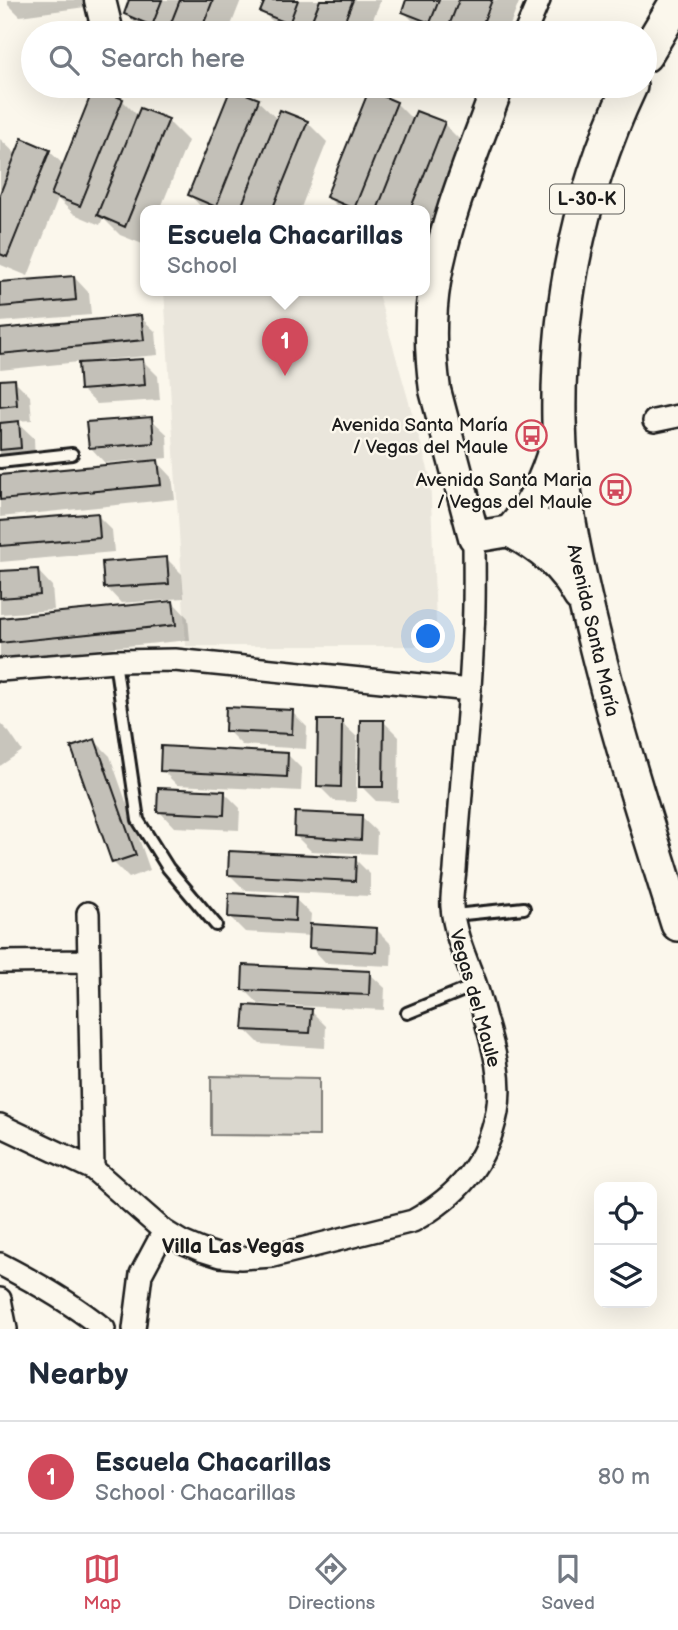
<!DOCTYPE html>
<html lang="en">
<head>
<meta charset="utf-8">
<style>
  body { margin:0; font-family:"Balsamiq Sans",sans-serif; background:#f6f6f7; color:#1f2937 }
  .controls { position:absolute; right:21px; bottom:21px; display:grid; overflow:hidden; border-radius:14px; box-shadow:0 7px 28px #0002 }
  .controls button { width:63px; height:63px; display:grid; place-items:center; padding:0; border:0; border-bottom:2px solid #e0e1e3; background:#fff; color:#1f2937; font:35px sans-serif }
  .you { position:absolute; left:429px; top:637px; width:24px; height:24px; margin:-18px; border:5px solid #fff; border-radius:50%; background:#1a73e8; box-shadow:0 0 0 10px #1a73e833 }
  .badge { display:grid; place-items:center; width:46px; height:46px; border-radius:50%; background:#d1495b; color:#fff; font-size:23px; font-weight:700 }
  .pin { position:absolute; translate:-50% -58px; filter:drop-shadow(0 2px 4px #0008) }
  .pin::after { content:''; position:absolute; top:37px; width:24px; height:21px; background:inherit; clip-path:polygon(0 0,100% 0,50% 100%) }
  .popup { position:absolute; left:140px; top:205px; width:290px; height:91px; box-sizing:border-box; display:grid; place-content:center; border-radius:14px; background:#fff; filter:drop-shadow(0 2px 5px #0005); font-size:23px; white-space:nowrap; color:#747a83 }
  .popup b { font-size:26px; color:#1f2937 }
  .popup::after { content:''; position:absolute; left:50%; top:100%; margin-left:-14px; border:14px solid transparent; border-top-color:#fff }
  .list { margin:0; padding:0; list-style:none }
  h2 { display:flex; justify-content:space-between; align-items:center; height:91px; margin:0; padding:0 28px; font-size:30px }
  h2 small { font-size:23px; font-weight:400; color:#747a83 }
  .list li { display:grid; grid-template-columns:46px 1fr auto; gap:21px; align-items:center; box-sizing:border-box; height:112px; padding:0 28px; border-top:2px solid #e0e1e3 }
  .list b { display:block; font-size:26px; white-space:nowrap }
  .list p { margin:0; font-size:23px; white-space:nowrap; color:#747a83 }
  .list em { font-size:23px; font-style:normal; color:#747a83 }
  .icon { flex:none; width:38px; height:38px; fill:none; stroke:currentColor; stroke-width:2; stroke-linecap:round; stroke-linejoin:round }
  .map { position:relative; flex:none; width:678px; height:1329px; overflow:hidden }
  .search { position:absolute; background:#fff; box-shadow:0 7px 28px #0002; left:21px; right:21px; top:21px; height:77px; display:flex; align-items:center; gap:18px; box-sizing:border-box; padding:0 24px; border-radius:38px; color:#747a83; font-size:26px }
  .sheet { height:203px; background:#fff }
  nav { display:flex; justify-content:space-around; align-items:center; box-sizing:border-box; height:98px; border-top:2px solid #e0e1e3; background:#fff; font-size:19px; color:#747a83 }
  nav a { display:grid; justify-items:center; gap:4px }
  nav .on { color:#d1495b }
  .map>svg:first-child { display:block }
</style>
</head>
<body>
<div class="map">
<svg width="678" height="1329" viewBox="0 0 678 1329">
  <rect width="100%" height="100%" fill="#fbf7ec"/>
  <filter id="ink" filterUnits="userSpaceOnUse"><feTurbulence type="fractalNoise" baseFrequency=".0143" numOctaves="2"/><feDisplacementMap in="SourceGraphic" scale="14" xChannelSelector="R" yChannelSelector="G"/><feConvolveMatrix kernelMatrix="1 2 1 2 8 2 1 2 1" color-interpolation-filters="sRGB"/></filter>
  <g filter="url(#ink)">
    <path fill="#eae6dc" d="M164 290H377L430 476 437 646H186Z"/>
    <path fill="#dad7ce" stroke="#7b7a75" stroke-width="2" d="M211 1076 319 1078V1136L211 1135Z"/>
    <path fill="#0003" d="M8 0H84L85 7 20 16 8 4Z
      M131 0H241L228 33H145L126 14Z
      M267 0H381L367 33H286L262 12Z
      M408 0H520L507 33H427L424 32 404 12Z
      M122 100 139 117 168 121 188 141 160 210H145V245L120 235 103 218 100 225 74 214 58 199 28 276 1 265 0 264V139L17 155 49 151 65 166Z
      M258 101 278 120 307 122 327 142 300 210H204L190 195Z
      M396 103 414 121 444 124 464 144 425 241V210H341L328 197Z
      M74 277 89 293 91 315 0 322V283Z
      M140 317 156 332 158 355 102 360V363L142 360 158 376 160 400 97 404 81 389 79 362 0 370V331Z
      M15 381 30 396 32 420 16 421 34 438 35 463 0 465V382Z
      M151 419 167 434 168 458 155 459 172 477 175 499 0 517V477L139 464V460L105 463 90 447Z
      M97 515 112 530 114 552 0 562V523Z
      M167 559 182 574 184 598 170 599 188 618 190 640 0 658V619L168 603V600L121 603 106 587Z
      M37 570 52 586 54 610 0 614V573Z
      M292 712 307 727 306 749 242 745 227 730Z
      M341 722 357 737 356 802 334 801 319 786Z
      M384 722 399 737 398 802 376 801 361 786Z
      M0 723 9 732 22 751 0 766Z
      M95 741 110 756 150 870 129 878 113 862Z
      M287 754 302 769 301 791 177 785 162 770Z
      M225 793 240 808 239 830 174 827 159 811Z
      M361 817 377 832 376 854 311 851 296 836Z
      M355 859 370 874V896L245 890 230 875Z
      M295 899 311 914 310 926 376 929 392 945 391 966 326 963 311 947V936L245 932 230 917Z
      M369 973 385 988 384 1010 259 1004 244 989Z
      M311 1011 326 1026 325 1048 260 1044 245 1029Z"/>
    <path fill="#c3c0b8" stroke="#1c1c1c" stroke-width="2" d="M129 0H162L152 26 124 14Z
      M180 0H213L200 33H167Z
      M265 0H298L289 24 260 12Z
      M320 0H353L340 33 307 32Z
      M406 0H439L430 23 402 12Z
      M459 0H492L479 33H451L447 31Z
      M94 87 123 99 80 206 51 195Z
      M231 88 259 99 216 207 188 195Z
      M369 90 397 102 354 209 326 197Z
      M140 108 169 119 125 227 97 215Z
      M280 110 308 121 272 210H240Z
      M416 111 445 122 410 210H377Z
      M22 138 50 150 7 257 0 254V194Z
      M74 276 76 300 0 307V282Z
      M141 315 144 340 0 354V329Z
      M143 359 145 385 80 390 78 363Z
      M15 379 17 405 0 407V380Z
      M152 417 154 443 89 448 86 422Z
      M19 421 21 448 0 450V423Z
      M158 460 161 485 0 500V475Z
      M98 513 100 538 0 546V521Z
      M167 557 169 584 104 588 102 562Z
      M38 569 40 595 0 598V571Z
      M173 601 176 625 0 643V618Z
      M226 707 293 710 292 734 225 731Z
      M318 720H342L341 787 317 786Z
      M360 720H384L383 787H359Z
      M95 739 136 855 112 863 71 747Z
      M161 746 288 753 287 777 160 771Z
      M158 788 225 791 224 815 157 812Z
      M295 812 362 815 361 840 294 836Z
      M229 851 356 857 355 881 228 875Z
      M229 893 296 897 295 921 228 917Z
      M310 924 377 928 376 952 309 948Z
      M243 965 370 971 369 995 242 990Z
      M245 1005 312 1009 310 1033 243 1030Z"/>
    <g fill="none" stroke-linecap="round" stroke-linejoin="round">
      <defs>
        <path id="lane" d="M0 462 72 454
          M115 661 138 820 168 868 216 925
          M454 915 524 908
          M407 1013 476 985"/>
        <path id="street" d="M525 33 539 0
          M654 421 678 416
          M0 670 115 661 175 660 470 690
          M88 913 93 1169
          M0 962 89 961
          M0 1125 93 1169 164 1231 182 1242 201 1250 220 1256 241 1258 273 1256 413 1221C458 1196 487 1163 497 1112 503 1080 494 1049 485 1018 482 1006 479 994 475 983 466 959 454 933 452 907 451 895 454 882 455 870 457 840 460 810 462 780 467 731 471 682 473 633 475 601 474 569 474 537
          M0 1264C37 1283 72 1303 104 1329
          M0 1299 6 1329
          M134 1329 141 1274 164 1231"/>
        <path id="secondary" d="M100 0 108 33
          M498 86C475 149 446 216 435 282 429 318 430 354 435 390L474 537 540 526 569 525"/>
        <path id="primary" d="M645 55 678 0
          M630 86C581 190 557 304 559 420 560 491 575 560 592 629 616 729 647 826 678 924
          M556 447C547 480 534 506 512 531 541 546 564 565 580 595"/>
      </defs>
      <use href="#lane" stroke="#1c1c1c" stroke-width="16"/>
      <use href="#street" stroke="#1c1c1c" stroke-width="26"/>
      <use href="#secondary" stroke="#1c1c1c" stroke-width="35"/>
      <use href="#primary" stroke="#1c1c1c" stroke-width="38"/>
      <use href="#lane" stroke="#fbf7ec" stroke-width="10"/>
      <use href="#street" stroke="#fbf7ec" stroke-width="21"/>
      <use href="#secondary" stroke="#fbf7ec" stroke-width="30"/>
      <use href="#primary" stroke="#fbf7ec" stroke-width="33"/>
    </g>
  </g>
  <defs>
    <symbol id="bus-ring" viewBox="-11 -11 22 22"><circle r="9.5" fill="#fbf7ec" stroke="#d1495b" stroke-width="1.5"/><path d="M-5-6H5V4H4V6H2V4H-2V6H-4V4H-5ZM-3.5-4V0h7V-4ZM-3.5 1.2v1.5H-2V1.2ZM2 1.2v1.5H3.5V1.2Z" fill="#d1495b"/></symbol>
  </defs>
  <g fill-rule="evenodd">
    <use href="#bus-ring" x="514" y="418" width="35" height="35"/>
    <use href="#bus-ring" x="598" y="472" width="35" height="35"/>
  </g>
  <g text-anchor="middle" stroke-width="5" stroke-linejoin="round" paint-order="stroke">
    <rect fill="#fbf7ec" stroke="#5f5e5a" stroke-width="2" x="550" y="184.5" width="74" height="29" rx="5"/>
    <g font-size="18" font-weight="bold" fill="#1c1c1c">
      <text x="587" y="205">L-30-K</text>
    </g>
    <g font-size="19" fill="#1c1c1c" stroke="#fbf7ec" text-anchor="end">
      <text x="508" y="431">Avenida Santa María<tspan x="508" dy="22">/ Vegas del Maule</tspan></text>
      <text x="592" y="486">Avenida Santa Maria<tspan x="592" dy="22">/ Vegas del Maule</tspan></text>
    </g>
    <g font-size="19" fill="#1c1c1c" stroke="#fbf7ec">
      <text transform="translate(594 630) rotate(77)" y="7">Avenida Santa María</text>
      <text transform="translate(476 998) rotate(74)" y="7">Vegas del Maule</text>
    </g>
    <g font-size="21" font-weight="bold" fill="#1c1c1c" stroke="#fbf7ec">
      <text x="233" y="1253">Villa Las Vegas</text>
    </g>
  </g>
</svg>
<div class="controls">
<button><svg class="icon" aria-label="locate" viewBox="0 0 24 24"><circle cx="12" cy="12" r="6"/><path d="M12 2v4M12 18v4M2 12h4M18 12h4"/></svg></button>
<button><svg class="icon" aria-label="layers" viewBox="0 0 24 24"><path d="M12 4l9 5-9 5-9-5zM3 14l9 5 9-5"/></svg></button>
</div>
<div class="you"></div>
<div class="pin badge" style="left:285px;top:376px">1</div>
<div class="popup"><b>Escuela Chacarillas</b>School</div>
<div class="search"><svg class="icon" aria-label="search" viewBox="0 0 24 24"><circle cx="10" cy="10" r="6"/><path d="M15 15l6 6"/></svg>Search here</div>
</div>
<section class="sheet">
<h2>Nearby<small></small></h2>
<ul class="list">
<li><span class="badge">1</span><div><b>Escuela Chacarillas</b><p>School · Chacarillas</p></div><em>80 m</em></li>
</ul>
</section>
<nav>
<a class="on"><svg class="icon" aria-label="map" viewBox="0 0 24 24"><path d="M3 6l6-2 6 2 6-2v14l-6 2-6-2-6 2zM9 4v14M15 6v14"/></svg>Map</a>
<a><svg class="icon" aria-label="directions" viewBox="0 0 24 24"><path d="M12 3l9 9-9 9-9-9zM9 14v-3h6M13 9l2 2-2 2"/></svg>Directions</a>
<a><svg class="icon" aria-label="saved" viewBox="0 0 24 24"><path d="M7 4h10v16l-5-4-5 4z"/></svg>Saved</a>
</nav>
</body>
</html>
